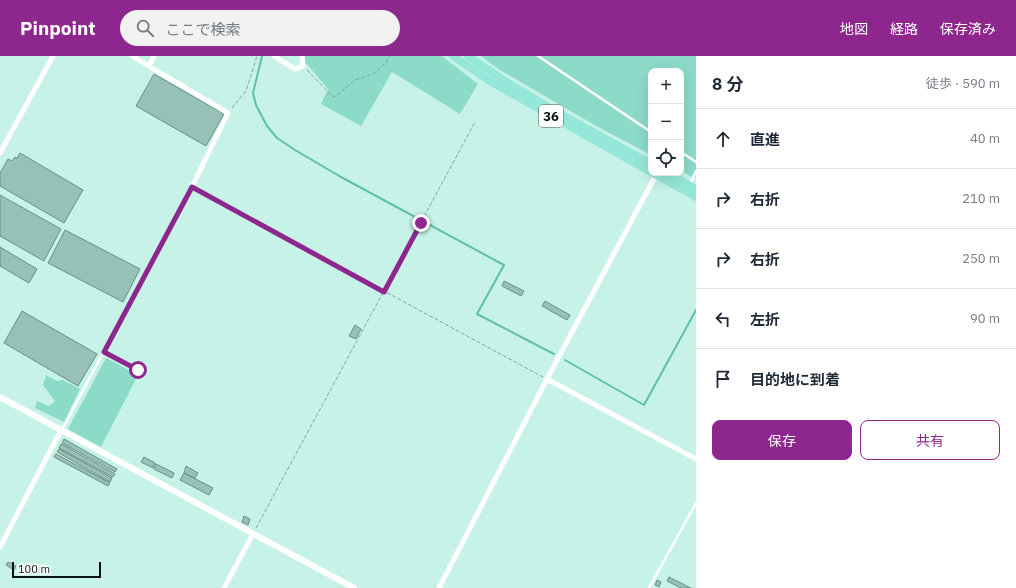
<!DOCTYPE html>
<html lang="ja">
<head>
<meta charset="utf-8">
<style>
  body { margin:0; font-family:"IBM Plex Sans","Noto Sans JP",sans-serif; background:#f2f2f3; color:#1f2937 }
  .controls { position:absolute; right:12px; top:12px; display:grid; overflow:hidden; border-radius:8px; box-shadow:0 4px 16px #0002 }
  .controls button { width:36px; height:36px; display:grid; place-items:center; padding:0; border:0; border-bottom:1px solid #e0e1e3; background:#fff; color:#1f2937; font:20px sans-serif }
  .scale { position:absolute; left:12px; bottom:10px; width:89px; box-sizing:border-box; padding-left:4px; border:2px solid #04130f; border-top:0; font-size:11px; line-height:14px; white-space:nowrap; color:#04130f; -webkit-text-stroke:3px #fff; paint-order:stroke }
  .stop { position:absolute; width:12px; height:12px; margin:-9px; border:3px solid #8e278d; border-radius:50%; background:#fff }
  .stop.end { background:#8e278d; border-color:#fff; box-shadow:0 1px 4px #0008 }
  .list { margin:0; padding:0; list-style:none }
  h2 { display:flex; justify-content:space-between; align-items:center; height:52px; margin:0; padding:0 16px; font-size:17px }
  h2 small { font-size:13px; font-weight:400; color:#747a83 }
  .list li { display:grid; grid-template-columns:26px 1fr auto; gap:12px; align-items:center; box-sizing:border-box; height:60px; padding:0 16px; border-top:1px solid #e0e1e3 }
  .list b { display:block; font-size:15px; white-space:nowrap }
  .list em { font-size:13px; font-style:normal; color:#747a83 }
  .actions { display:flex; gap:8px; padding:12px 16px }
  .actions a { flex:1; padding:9px 0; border:1px solid #8e278d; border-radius:8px; text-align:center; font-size:14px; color:#8e278d }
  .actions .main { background:#8e278d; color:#fff }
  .icon { flex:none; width:22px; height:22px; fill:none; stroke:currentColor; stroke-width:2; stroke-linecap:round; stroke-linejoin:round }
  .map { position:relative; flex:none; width:696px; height:532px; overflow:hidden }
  header { display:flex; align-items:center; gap:24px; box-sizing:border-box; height:56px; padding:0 20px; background:#8e278d; color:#fff }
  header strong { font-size:19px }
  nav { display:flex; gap:22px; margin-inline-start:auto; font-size:14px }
  .search { width:280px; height:36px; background:#f2f2f3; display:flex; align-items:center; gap:10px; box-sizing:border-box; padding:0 14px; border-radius:22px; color:#747a83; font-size:15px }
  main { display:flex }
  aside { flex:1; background:#fff }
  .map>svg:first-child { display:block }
</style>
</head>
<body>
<header>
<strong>Pinpoint</strong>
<div class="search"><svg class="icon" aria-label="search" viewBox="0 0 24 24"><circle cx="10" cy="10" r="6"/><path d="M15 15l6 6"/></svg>ここで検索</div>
<nav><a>地図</a><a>経路</a><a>保存済み</a></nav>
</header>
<main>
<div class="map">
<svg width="696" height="532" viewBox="0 0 696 532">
  <rect width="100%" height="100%" fill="#c7f2e7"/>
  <path fill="#8cdbc9" d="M305 0H442L478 28 460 58 392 16 361 70 321 48 328 33 305 6Z
    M481 0H696V121L693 119 692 121 681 115V15H651V99L598 71 498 13Z
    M106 302 138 319 101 391 68 373Z
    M46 319 57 325 63 324 80 333 64 366 35 352 37 345 49 350 55 345 43 329Z"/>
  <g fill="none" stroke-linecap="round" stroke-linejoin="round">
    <path stroke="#5ec0ac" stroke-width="2" d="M262 0 253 37 256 49 267 70 277 82 295 94 341 121 504 209 477 258 554 298
      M565 304 644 349 696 254"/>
  </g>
  <path fill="#97c0b6" stroke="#699087" d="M154 18 224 58 206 90 136 50Z
    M20 97 83 134 64 167 0 130V117L8 103 12 105 15 101 17 102Z
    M0 139 61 173 44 205 0 180Z
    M65 174 140 213 123 246 48 207Z
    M0 191 37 213 29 227 0 210Z
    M504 225 524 235 521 240 502 230Z
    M545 245 570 259 567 264 542 250Z
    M22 255 97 298 78 330 4 287Z
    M355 269 361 273 356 283 349 280Z
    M64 383 117 413 115 416 62 387Z
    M61 388 115 418 113 421 59 392Z
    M59 393 112 422 110 426 57 396Z
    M56 398 110 427 108 430 54 401Z
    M144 401 155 407 153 412 141 406Z
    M156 408 174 417 172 422 154 413Z
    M186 410 198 417 195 422 184 417Z
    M184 417 213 432 209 439 180 424Z
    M244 460 250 463 248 469 242 466Z
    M8 506 16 510 14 514 6 509Z
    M669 521 691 532H681L667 525Z
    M657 524 661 526 659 531 655 529Z"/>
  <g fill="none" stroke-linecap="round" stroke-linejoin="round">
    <path stroke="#84a69d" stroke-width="1" stroke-dasharray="4 2" stroke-linecap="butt" d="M307 14 332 40 335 41 355 24 373 18 386 7 389 0
      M232 52 246 35 257 0
      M197 134 543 321
      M108 298 138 313
      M256 472 475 66"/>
    <path stroke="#fff" stroke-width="2.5" d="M538 0 651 76
      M681 96 696 106
      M690 129 696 115
      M62 374 191 131
      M649 532 696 447"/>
    <path stroke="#fff" stroke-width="5" d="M132 0 228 57 192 131
      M274 0 295 13 303 10 302 0
      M149 10 154 0
      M0 97 53 0
      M547 323 696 403
      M0 491 61 374
      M224 532 253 478
      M439 532 547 323 657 117"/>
    <path stroke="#fff" stroke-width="6" d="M0 341 354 532"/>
    <path stroke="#95e8d9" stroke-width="8" d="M453 0 488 24 651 116
      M468 0C525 41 589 73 651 108
      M653 117 696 141
      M667 117 696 133"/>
  </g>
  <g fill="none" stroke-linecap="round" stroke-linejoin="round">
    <path stroke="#8e278d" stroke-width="5" d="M138 314 104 296 192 131 384 236 421 167"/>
  </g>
  <g text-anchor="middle" stroke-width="4" stroke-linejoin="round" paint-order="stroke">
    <rect fill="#fff" stroke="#4f5a57" stroke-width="1" x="539" y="49" width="24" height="22" rx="3"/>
    <g font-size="13" font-weight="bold" fill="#04130f">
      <text x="551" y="65">36</text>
    </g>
  </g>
</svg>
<div class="controls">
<button>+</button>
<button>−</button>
<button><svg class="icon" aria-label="locate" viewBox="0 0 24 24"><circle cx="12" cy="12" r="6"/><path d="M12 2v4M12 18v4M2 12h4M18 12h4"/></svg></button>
</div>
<div class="scale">100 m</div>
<div class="stop" style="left:138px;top:314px"></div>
<div class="stop end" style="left:421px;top:167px"></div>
</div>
<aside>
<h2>8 分<small>徒歩 · 590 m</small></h2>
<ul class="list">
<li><svg class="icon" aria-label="ahead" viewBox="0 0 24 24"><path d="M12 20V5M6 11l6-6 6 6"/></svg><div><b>直進</b></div><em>40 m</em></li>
<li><svg class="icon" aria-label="right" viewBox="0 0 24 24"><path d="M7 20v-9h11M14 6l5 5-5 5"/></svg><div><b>右折</b></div><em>210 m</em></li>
<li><svg class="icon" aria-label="right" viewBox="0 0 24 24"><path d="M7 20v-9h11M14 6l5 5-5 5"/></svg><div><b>右折</b></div><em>250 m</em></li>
<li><svg class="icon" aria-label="left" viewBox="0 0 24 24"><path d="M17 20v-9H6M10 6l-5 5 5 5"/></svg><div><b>左折</b></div><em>90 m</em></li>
<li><svg class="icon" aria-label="arrive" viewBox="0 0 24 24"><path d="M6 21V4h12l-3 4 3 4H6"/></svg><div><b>目的地に到着</b></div></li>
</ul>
<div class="actions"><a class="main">保存</a><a>共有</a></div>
</aside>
</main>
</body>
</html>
